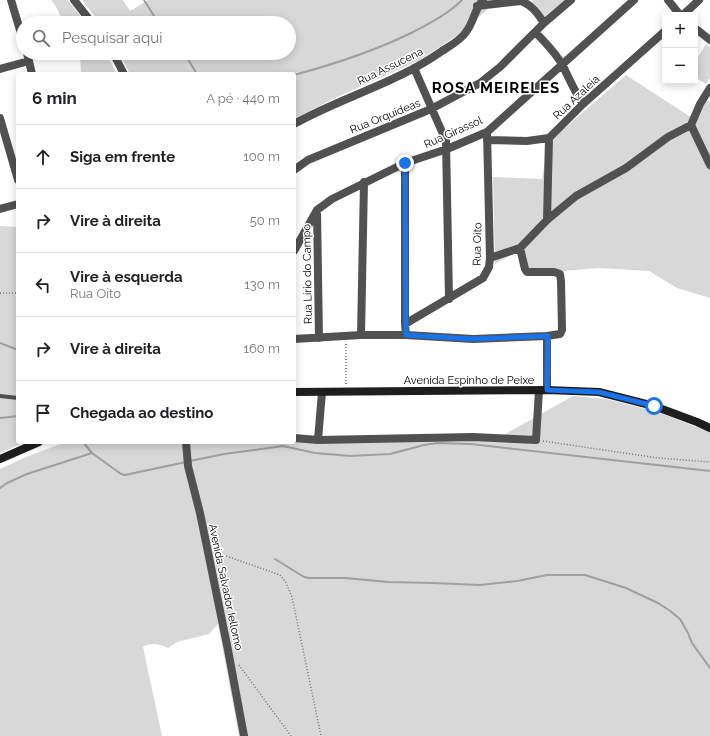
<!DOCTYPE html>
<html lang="pt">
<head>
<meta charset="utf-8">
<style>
  body { margin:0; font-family:Raleway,sans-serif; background:#f2f2f2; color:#202124 }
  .controls { position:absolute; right:12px; top:12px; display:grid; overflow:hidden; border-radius:4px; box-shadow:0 2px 10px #0003 }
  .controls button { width:36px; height:36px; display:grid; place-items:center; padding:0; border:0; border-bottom:1px solid #e0e0e0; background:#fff; color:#202124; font:20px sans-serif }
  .stop { position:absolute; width:12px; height:12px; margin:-9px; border:3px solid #1a73e8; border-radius:50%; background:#fff }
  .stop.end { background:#1a73e8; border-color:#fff; box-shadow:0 1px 4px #0008 }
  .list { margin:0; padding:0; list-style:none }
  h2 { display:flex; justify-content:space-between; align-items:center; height:52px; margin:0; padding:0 16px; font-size:17px }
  h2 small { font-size:13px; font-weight:400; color:#757577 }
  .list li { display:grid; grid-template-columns:26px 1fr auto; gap:12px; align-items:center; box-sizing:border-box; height:64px; padding:0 16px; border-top:1px solid #e0e0e0 }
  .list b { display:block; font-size:15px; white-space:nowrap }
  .list p { margin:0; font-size:13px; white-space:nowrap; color:#757577 }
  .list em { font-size:13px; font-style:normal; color:#757577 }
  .icon { flex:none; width:22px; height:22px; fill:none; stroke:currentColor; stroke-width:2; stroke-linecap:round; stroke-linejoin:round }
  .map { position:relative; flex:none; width:710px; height:736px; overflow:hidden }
  .search { position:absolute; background:#fff; box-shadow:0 2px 10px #0003; left:16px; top:16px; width:280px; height:44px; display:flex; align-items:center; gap:10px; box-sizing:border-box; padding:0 14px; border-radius:22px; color:#757577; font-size:15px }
  .panel { position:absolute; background:#fff; box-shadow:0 2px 10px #0003; left:16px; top:72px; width:280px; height:372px; border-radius:4px }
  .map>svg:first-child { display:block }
</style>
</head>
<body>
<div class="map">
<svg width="710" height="736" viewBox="0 0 710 736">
  <rect width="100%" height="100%" fill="#fff"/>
  <path fill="#d8d8d8" d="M51 0H68L86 23H64L55 5Z
    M82 0H123L130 11 148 0H498L462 32 420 60 335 98 294 119V74H130L119 53H289V23H100Z
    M533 0H565L544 17 531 2Z
    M706 44 710 47V78L706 84 695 77V62Z
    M80 53H106L117 74H81Z
    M626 75 689 116 693 115 701 97 710 102V298L677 288 649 271 599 268 526 274 518 251 495 264 493 177 542 179 547 149 551 140Z
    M0 226 18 227V442H25L0 453Z
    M573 396 606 399 658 412 710 432V736H239L218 624 209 634 177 642 168 648C159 644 152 642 143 647L162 736H0V469L26 457 66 442H294L502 436Z"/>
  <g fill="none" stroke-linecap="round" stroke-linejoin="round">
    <path stroke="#9f9f9f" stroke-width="2" d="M144 0 154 16 161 23
      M184 53 197 74
      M294 75C335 64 375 51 413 32 430 23 448 14 462 0
      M0 343 18 350
      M0 418 18 416
      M83 442 92 453 121 474 125 475 186 462
      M190 461 224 454 283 446 315 453 350 456 390 454 424 445 437 443 471 444 710 471
      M0 488 7 483 27 474 92 453
      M275 559 304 577 309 578H345L388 582 433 583 480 585 517 581 547 575H585L626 588 658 603 669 610 680 619 688 633 692 643 710 668"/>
    <path stroke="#737373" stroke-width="1.5" stroke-dasharray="1 2" stroke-linecap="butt" d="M0 293H18
      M346 384V344
      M543 441 658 458 710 462
      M215 552 280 575 285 581 292 597 321 736
      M239 665 291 736"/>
    <path stroke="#515151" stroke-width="4" d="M0 396 18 398"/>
    <path stroke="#515151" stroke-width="8" d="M11 0 23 40
      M74 0 92 23
      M668 0 680 15
      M477 6 521 1C532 5 538 14 544 23
      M683 15 699 0
      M695 28 710 40
      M535 32C545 42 556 53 563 66 569 79 575 92 583 104
      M27 53 32 74
      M113 53 124 74
      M414 68 446 141 449 299
      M0 69 29 61
      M710 88 700 104 691 125 710 165
      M0 118 18 180
      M294 124C342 97 397 83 442 51 450 46 461 40 466 32 474 22 474 10 483 0
      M487 140 527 141 549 138 583 104 665 31
      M405 163V324
      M294 170 308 160 431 109 480 83 500 67 544 23 571 0
      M0 209 18 204
      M317 211 319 338
      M547 220 549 138
      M294 251 317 210 332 199 405 163 447 149 487 132 634 0
      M490 258 520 248 547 220 576 196 626 168 668 137 691 125
      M361 335 364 182
      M406 335 473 339 547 336 560 334 562 330 561 281 560 274 554 272H527L525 269 520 248
      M294 339 361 335H406L405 324 483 278 489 267 490 258 487 132
      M547 390V336
      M294 438 318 440 473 437 536 440 539 390
      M318 440 322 392
      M186 442 188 466 200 513 228 650 244 736"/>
    <path stroke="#1e1e1e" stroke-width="8" d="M294 392 547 390 599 392 654 406 697 422 710 428
      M0 459 39 442"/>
  </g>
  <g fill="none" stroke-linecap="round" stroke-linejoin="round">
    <path stroke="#1a73e8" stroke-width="5" d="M405 163 406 335 473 339 548 336 547 390 599 392 654 406"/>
  </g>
  <g text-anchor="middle" stroke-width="3" stroke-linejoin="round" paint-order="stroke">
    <g font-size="11" fill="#000" stroke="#fff">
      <text transform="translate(390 66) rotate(-26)" y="4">Rua Assucena</text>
      <text transform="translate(576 97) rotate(-43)" y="4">Rua Azaleia</text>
      <text transform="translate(385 116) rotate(-22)" y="4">Rua Orquídeas</text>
      <text transform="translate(453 132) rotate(-24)" y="4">Rua Girassol</text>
      <text transform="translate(477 244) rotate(-89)" y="4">Rua Oito</text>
      <text transform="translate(307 274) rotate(-91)" y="4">Rua Lírio do Campo</text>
      <text x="469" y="384">Avenida Espinho de Peixe</text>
      <text transform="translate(226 587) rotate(78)" y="4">Avenida Salvador Iellomo</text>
    </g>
    <g font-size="15" font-weight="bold" letter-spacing="1" fill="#000" stroke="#fff">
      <text x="496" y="93">ROSA MEIRELES</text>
    </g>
  </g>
</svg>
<div class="controls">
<button>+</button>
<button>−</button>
</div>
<div class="stop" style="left:654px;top:406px"></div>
<div class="stop end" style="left:405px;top:163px"></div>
<div class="search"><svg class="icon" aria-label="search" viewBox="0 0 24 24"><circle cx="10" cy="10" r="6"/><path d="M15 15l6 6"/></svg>Pesquisar aqui</div>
<section class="panel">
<h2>6 min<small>A pé · 440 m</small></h2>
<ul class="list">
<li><svg class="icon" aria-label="ahead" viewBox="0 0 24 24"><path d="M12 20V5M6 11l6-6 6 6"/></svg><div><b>Siga em frente</b></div><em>100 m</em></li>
<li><svg class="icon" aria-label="right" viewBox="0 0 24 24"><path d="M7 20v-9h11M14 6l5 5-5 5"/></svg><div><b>Vire à direita</b></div><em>50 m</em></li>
<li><svg class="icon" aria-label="left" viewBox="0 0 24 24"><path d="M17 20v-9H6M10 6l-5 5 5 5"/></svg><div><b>Vire à esquerda</b><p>Rua Oito</p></div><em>130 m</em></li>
<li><svg class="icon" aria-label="right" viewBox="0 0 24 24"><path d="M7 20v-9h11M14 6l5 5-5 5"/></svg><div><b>Vire à direita</b></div><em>160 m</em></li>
<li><svg class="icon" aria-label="arrive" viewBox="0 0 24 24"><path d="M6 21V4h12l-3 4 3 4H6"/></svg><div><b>Chegada ao destino</b></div></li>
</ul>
</section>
</div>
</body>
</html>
